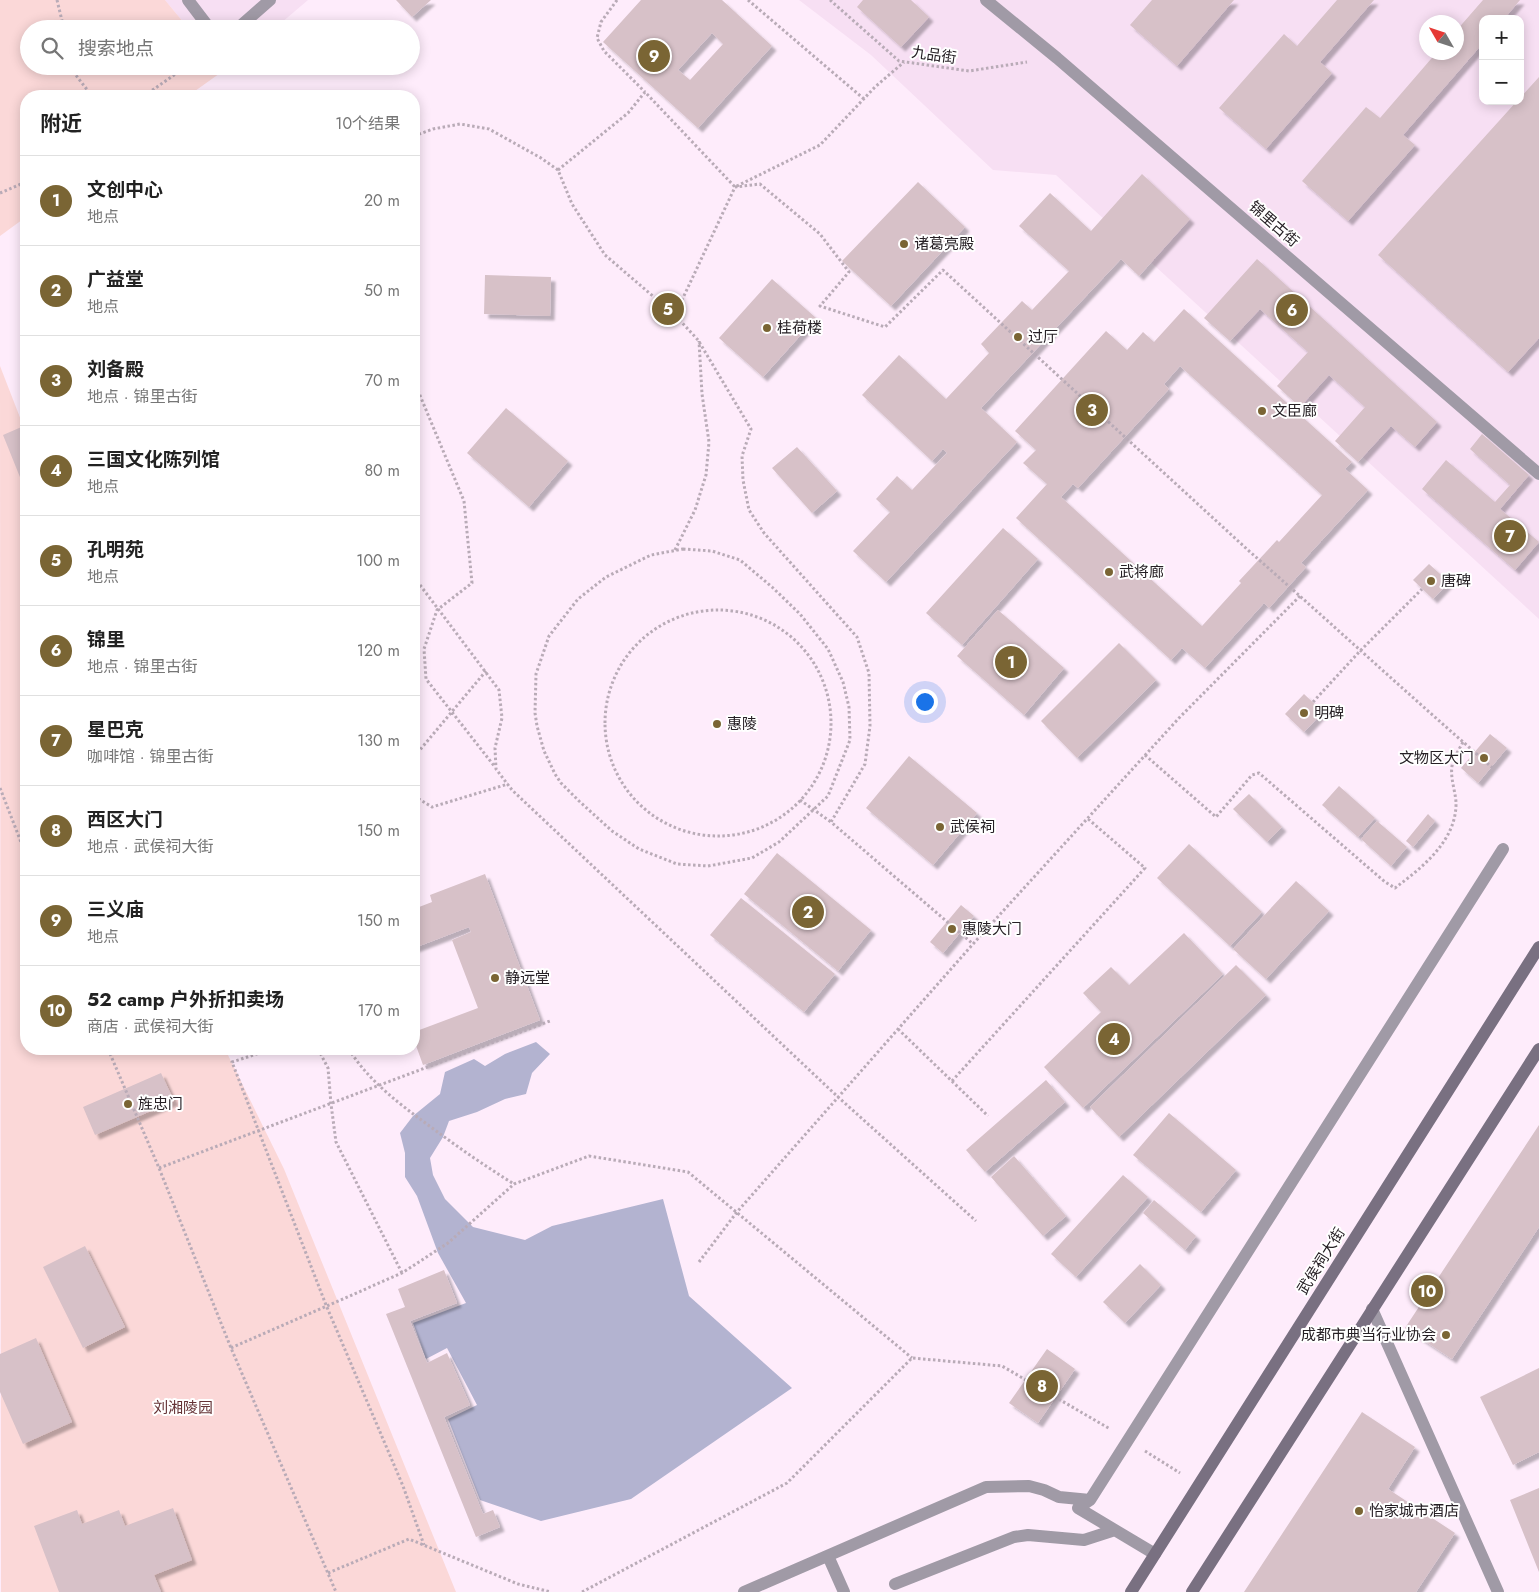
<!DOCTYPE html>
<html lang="zh">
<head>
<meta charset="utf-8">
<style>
  body { margin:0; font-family:Jost,"Noto Sans SC",sans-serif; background:#f2f2f2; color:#222 }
  .controls { position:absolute; right:15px; top:15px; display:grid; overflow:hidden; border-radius:10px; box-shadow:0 2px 12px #0003 }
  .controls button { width:45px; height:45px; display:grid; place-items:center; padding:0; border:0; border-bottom:1px solid #e0e0e0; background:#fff; color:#222; font:25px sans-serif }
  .compass { position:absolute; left:1419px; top:15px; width:45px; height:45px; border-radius:50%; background:#fff; box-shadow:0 2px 12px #0003; rotate:309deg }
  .you { position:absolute; left:924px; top:701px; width:18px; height:18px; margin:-12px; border:4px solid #fff; border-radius:50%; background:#1a73e8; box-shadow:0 0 0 8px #1a73e833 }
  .badge { display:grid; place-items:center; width:32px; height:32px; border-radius:50%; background:#7a6534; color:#fff; font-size:16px; font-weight:700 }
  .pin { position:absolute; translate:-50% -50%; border:2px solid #fff; box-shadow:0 1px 5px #0006 }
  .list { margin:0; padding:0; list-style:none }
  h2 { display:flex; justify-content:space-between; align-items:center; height:65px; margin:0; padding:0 20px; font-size:21px }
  h2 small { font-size:16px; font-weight:400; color:#767676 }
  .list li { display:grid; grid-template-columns:32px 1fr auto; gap:15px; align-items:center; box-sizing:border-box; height:90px; padding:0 20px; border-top:1px solid #e0e0e0 }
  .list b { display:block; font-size:19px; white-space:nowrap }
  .list p { margin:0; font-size:16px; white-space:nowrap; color:#767676 }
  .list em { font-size:16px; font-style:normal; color:#767676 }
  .icon { flex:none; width:28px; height:28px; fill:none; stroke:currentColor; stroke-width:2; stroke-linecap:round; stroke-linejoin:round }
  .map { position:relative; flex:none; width:1539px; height:1592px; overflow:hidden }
  .search { position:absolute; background:#fff; box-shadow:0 2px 12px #0003; left:20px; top:20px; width:400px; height:55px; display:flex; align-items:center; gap:12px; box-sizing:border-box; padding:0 18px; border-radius:28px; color:#767676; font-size:19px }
  .panel { position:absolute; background:#fff; box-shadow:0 2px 12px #0003; left:20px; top:90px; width:400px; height:965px; border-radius:20px }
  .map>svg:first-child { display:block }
</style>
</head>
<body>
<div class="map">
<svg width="1539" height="1592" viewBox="0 0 1539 1592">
  <defs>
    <filter id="shadow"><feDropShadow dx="4.5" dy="4.5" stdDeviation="1" flood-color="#0004"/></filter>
  </defs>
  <rect width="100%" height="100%" fill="#feecfb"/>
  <path fill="#f7dff3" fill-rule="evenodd" d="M165 0H308L274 29H189Z
    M799 0H1539V619L1056 175 993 170 871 55ZM1483 19H1520V101H1483ZM1426 22H1456V52H1426Z"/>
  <path fill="#fbd8d8" d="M0 0H165L189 29H29V66H219L223 71 188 96H26V217L0 236Z
    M0 366 26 433V1049H225L284 1169 456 1592H1Z"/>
  <path fill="#b3b3d0" d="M536 1042 550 1054 532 1073 526 1094 505 1099 477 1112 449 1121 443 1137 430 1158 433 1175 445 1199 473 1227 525 1240 552 1226 663 1199 689 1296 792 1388 631 1499 541 1521 480 1500 448 1419 477 1405 447 1348 426 1359 413 1323 466 1303 438 1253 417 1196 405 1177V1153L400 1133 413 1116 440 1094 445 1072 474 1059 485 1066 505 1054Z"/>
  <path fill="#d7c1c8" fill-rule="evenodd" filter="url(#shadow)" d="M396 0H431L412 17Z
    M641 0H722L772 46 698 128 603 42ZM712 33 723 44 690 80 678 70Z
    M863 0H911L929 17 901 47 857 7Z
    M1152 0H1234L1177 66 1130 25Z
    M1337 0H1374L1320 62 1332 73 1266 149 1219 108 1284 34 1297 46Z
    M1483 0H1520L1504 19H1483V43L1403 135 1415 145 1348 221 1302 181 1366 107 1380 118 1437 52H1456V31Z
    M1539 77V338L1508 372 1378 255 1517 101H1520V98Z
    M1142 174 1190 219 1139 276 1121 259 981 408 1017 442 886 582 853 551 890 512 876 499 897 476 912 490 947 453 943 449 932 461 862 395 899 355 946 399 989 353 981 344 1022 301 1032 310 1069 271 1019 226 1050 193 1091 231Z
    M918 182 965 227 891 306 842 261Z
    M1257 259 1437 422 1415 447 1391 426 1358 462 1335 441 1365 407 1329 375 1300 407 1277 386 1308 352 1260 309 1230 341 1204 318Z
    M485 275 551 277 550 316 484 314Z
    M772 279 816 318 763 377 719 338Z
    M1184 309 1352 462 1345 469 1368 490 1301 563 1306 567 1269 608 1264 603 1205 668 1182 648 1171 660 1016 518 1047 484 1023 463 1036 450 1015 431 1106 331 1127 350 1143 332 1154 342ZM1180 366 1322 495 1279 542 1277 540 1239 581 1241 583 1202 626 1061 497 1073 484 1078 488 1169 389 1164 384Z
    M506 408 568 461 529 507 467 453Z
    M26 425V492L3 435Z
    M1482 434 1529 475 1500 509 1539 542 1515 570 1422 489 1446 460 1495 502 1510 485 1470 449Z
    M797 447 837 491 812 513 772 468Z
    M1003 528 1038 559 962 645 926 613Z
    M1429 564 1449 582 1433 599 1413 580Z
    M998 610 1064 668 1024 715 957 656Z
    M1119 643 1156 680 1077 758 1041 721Z
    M1304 694 1323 712 1304 732 1285 714Z
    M1490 734 1507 748 1478 783 1461 768Z
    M909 756 977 813 933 865 866 808Z
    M1339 786 1375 818 1358 837 1322 805Z
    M1249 794 1282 827 1267 842 1233 809Z
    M1428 814 1435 821 1413 847 1406 841Z
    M1377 821 1407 847 1391 866 1361 839Z
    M1189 844 1262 912 1230 946 1157 878Z
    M777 853 871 930 838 971 744 894Z
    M485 874 540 1020 423 1065 414 1040V1032L478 1008 452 940 471 932 469 927 414 948V909L432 902 430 895Z
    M1296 881 1329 911 1266 979 1233 949Z
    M741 898 835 974 804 1012 710 935Z
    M961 905 974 916 943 953 930 942Z
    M1184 933 1223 974 1083 1108 1044 1067 1101 1012 1083 993 1111 967 1129 985Z
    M1236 965 1266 995 1119 1137 1090 1107Z
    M161 1073 174 1101 95 1135 83 1107Z
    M1046 1080 1065 1102 985 1172 966 1150Z
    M1169 1113 1236 1170 1201 1212 1133 1155Z
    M1539 1125V1227L1452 1359 1405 1328Z
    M1014 1156 1066 1216 1043 1236 991 1177Z
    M1123 1175 1148 1197 1076 1277 1051 1254Z
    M1154 1200 1196 1236 1185 1250 1143 1213Z
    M85 1246 125 1327 83 1348 43 1267Z
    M1140 1264 1161 1285 1125 1323 1103 1302Z
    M444 1270 457 1303 410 1321 427 1363 447 1353 470 1405 444 1417 483 1514 493 1510 500 1527 476 1537 386 1314 405 1307 398 1289Z
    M36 1338 72 1422 23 1444 0 1392V1354Z
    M1047 1349 1075 1369 1038 1423 1009 1403Z
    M1539 1368V1452L1513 1465 1480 1397Z
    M1362 1412 1415 1447 1388 1489 1455 1533 1416 1592H1244Z
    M1539 1488V1572L1510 1500Z
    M173 1508 192 1560 154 1575 161 1592H59L34 1526 77 1510 82 1524 119 1510 125 1526Z"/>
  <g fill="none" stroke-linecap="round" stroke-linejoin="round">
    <path stroke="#b9abb7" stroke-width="3" stroke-dasharray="2.5 2.5" stroke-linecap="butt" d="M57 0 64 29
      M617 0 601 22 597 38 604 51 645 92
      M748 0 864 99
      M830 0 899 61 969 71 1027 62
      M73 66 75 74 92 96
      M144 96 187 66
      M330 96 338 94 339 96
      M414 136 433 129 460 124 489 129 541 158 558 170 572 204 605 255 675 315
      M558 170 628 113 645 92 735 187 820 145 875 87 904 62
      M0 193 26 182
      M414 205 415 269 414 275
      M414 381 464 501 472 583 437 610 424 649 426 679 495 767
      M683 549 712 551 740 560 772 587 800 614 828 649 843 682 849 707 850 740 828 796 779 842 752 858 708 866 677 864 639 849 612 831 579 801 561 783 555 774 544 751 537 726 535 713 536 674 549 636 578 599 606 577 651 555Z
      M675 550 695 510 706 475 709 442 702 394 699 341
      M414 577 499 690 502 718 495 748 496 769 512 790 838 1097 976 1221
      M1300 596 1179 718 973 944 831 822 865 764 870 726 869 673 857 637 764 533 749 510 743 480 742 456 751 429 698 340 675 315 735 187 760 184 820 234 849 272 820 306 885 327 943 270 1249 551C1331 623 1411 697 1494 769
      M605 723a113 113 0 1 1 226 0a113 113 0 1 1-226 0Z
      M1313 702 1360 651 1422 589
      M1145 755 1216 817 1252 775 1259 773 1385 882 1395 888C1423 867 1457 840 1456 802 1455 788 1448 773 1454 759 1456 754 1460 748 1463 742
      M414 757 486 671
      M0 788 26 855
      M414 796 432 807 508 784
      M800 800 831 822
      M898 1029 988 1116
      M108 1049 159 1168 231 1348 336 1592
      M272 1049 232 1062 326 1305 403 1486 424 1545
      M318 1049 328 1068 331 1104 336 1142 402 1273
      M349 1049C364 1075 393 1099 416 1116 448 1140 480 1163 514 1184
      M952 1081 1145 868 1087 818
      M159 1168 550 1021
      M699 1262 737 1212 973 944
      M231 1348 402 1273 448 1243 514 1184 589 1156 688 1172 912 1358
      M1145 1451 1180 1473
      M328 1573 409 1539 518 1584 551 1592
      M582 1592 787 1483 912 1358 1002 1366 1110 1429"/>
    <path stroke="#a09aa6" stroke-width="12" d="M1372 1309 1498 1592
      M1090 1500 1503 849
      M828 1556 844 1592
      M895 1584 1014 1537 1028 1535 1084 1540 1115 1530
      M744 1592 986 1487 1029 1486 1044 1490 1059 1497 1090 1500 1078 1508 1155 1554"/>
    <path stroke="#a09aa6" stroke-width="12" d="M188 0 210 29
      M986 0 1057 58 1539 474
      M237 29 270 0"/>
    <path stroke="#797081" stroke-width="12" d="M1131 1592 1539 947
      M1192 1592 1539 1049"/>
  </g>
  <g fill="#7a6534" stroke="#fff" stroke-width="2">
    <circle cx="904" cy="244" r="5"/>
    <circle cx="767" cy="328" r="5"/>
    <circle cx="1018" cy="337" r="5"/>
    <circle cx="1262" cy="411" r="5"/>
    <circle cx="1109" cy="572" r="5"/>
    <circle cx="1431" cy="581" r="5"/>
    <circle cx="1304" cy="713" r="5"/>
    <circle cx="717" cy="724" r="5"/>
    <circle cx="1484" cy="758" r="5"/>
    <circle cx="940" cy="827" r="5"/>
    <circle cx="952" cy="929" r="5"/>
    <circle cx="495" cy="978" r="5"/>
    <circle cx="128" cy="1104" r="5"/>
    <circle cx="1446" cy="1335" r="5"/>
    <circle cx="1359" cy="1511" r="5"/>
  </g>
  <g text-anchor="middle" stroke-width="4" stroke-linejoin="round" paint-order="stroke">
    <g font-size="15" fill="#262025" stroke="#fff">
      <text transform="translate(934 55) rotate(8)" y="5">九品街</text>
      <text transform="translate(1274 224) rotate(41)" y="5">锦里古街</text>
      <text transform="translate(1321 1261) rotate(-58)" y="5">武侯祠大街</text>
    </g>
    <g font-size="15" fill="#262025" stroke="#fff" text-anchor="start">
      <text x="914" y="249">诸葛亮殿</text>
      <text x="777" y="333">桂荷楼</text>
      <text x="1028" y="342">过厅</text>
      <text x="1272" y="416">文臣廊</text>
      <text x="1119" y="577">武将廊</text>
      <text x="1441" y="586">唐碑</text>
      <text x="1314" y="718">明碑</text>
      <text x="727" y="729">惠陵</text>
      <text x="1474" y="763" text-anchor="end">文物区大门</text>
      <text x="950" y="832">武侯祠</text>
      <text x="962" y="934">惠陵大门</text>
      <text x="505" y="983">静远堂</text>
      <text x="138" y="1109">旌忠门</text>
      <text x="1436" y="1340" text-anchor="end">成都市典当行业协会</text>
      <text x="1369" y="1516">怡家城市酒店</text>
    </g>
    <g font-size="15" fill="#653336" stroke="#fff">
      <text x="183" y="1413">刘湘陵园</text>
    </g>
  </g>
</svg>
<div class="controls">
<button>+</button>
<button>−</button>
</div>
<svg class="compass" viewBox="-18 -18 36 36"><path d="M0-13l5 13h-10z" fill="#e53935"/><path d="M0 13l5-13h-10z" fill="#767676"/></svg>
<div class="you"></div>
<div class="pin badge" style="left:1011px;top:662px">1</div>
<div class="pin badge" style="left:808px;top:912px">2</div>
<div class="pin badge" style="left:1092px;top:410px">3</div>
<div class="pin badge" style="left:1114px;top:1039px">4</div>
<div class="pin badge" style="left:668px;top:309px">5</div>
<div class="pin badge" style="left:1292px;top:310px">6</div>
<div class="pin badge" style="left:1510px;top:536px">7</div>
<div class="pin badge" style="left:1042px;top:1386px">8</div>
<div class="pin badge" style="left:654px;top:56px">9</div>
<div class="pin badge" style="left:1427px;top:1291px">10</div>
<div class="search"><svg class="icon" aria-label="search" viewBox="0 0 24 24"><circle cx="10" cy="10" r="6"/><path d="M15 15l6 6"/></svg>搜索地点</div>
<section class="panel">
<h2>附近<small>10个结果</small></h2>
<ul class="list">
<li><span class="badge">1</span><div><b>文创中心</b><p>地点</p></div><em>20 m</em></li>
<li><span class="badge">2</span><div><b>广益堂</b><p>地点</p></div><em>50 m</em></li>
<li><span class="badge">3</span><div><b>刘备殿</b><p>地点 · 锦里古街</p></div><em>70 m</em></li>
<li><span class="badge">4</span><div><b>三国文化陈列馆</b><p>地点</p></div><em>80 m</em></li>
<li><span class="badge">5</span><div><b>孔明苑</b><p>地点</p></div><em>100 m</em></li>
<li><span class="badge">6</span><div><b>锦里</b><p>地点 · 锦里古街</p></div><em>120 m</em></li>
<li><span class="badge">7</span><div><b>星巴克</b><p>咖啡馆 · 锦里古街</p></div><em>130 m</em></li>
<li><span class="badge">8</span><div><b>西区大门</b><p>地点 · 武侯祠大街</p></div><em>150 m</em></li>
<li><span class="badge">9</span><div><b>三义庙</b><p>地点</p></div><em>150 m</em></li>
<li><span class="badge">10</span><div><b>52 camp 户外折扣卖场</b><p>商店 · 武侯祠大街</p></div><em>170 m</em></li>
</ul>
</section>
</div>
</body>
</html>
